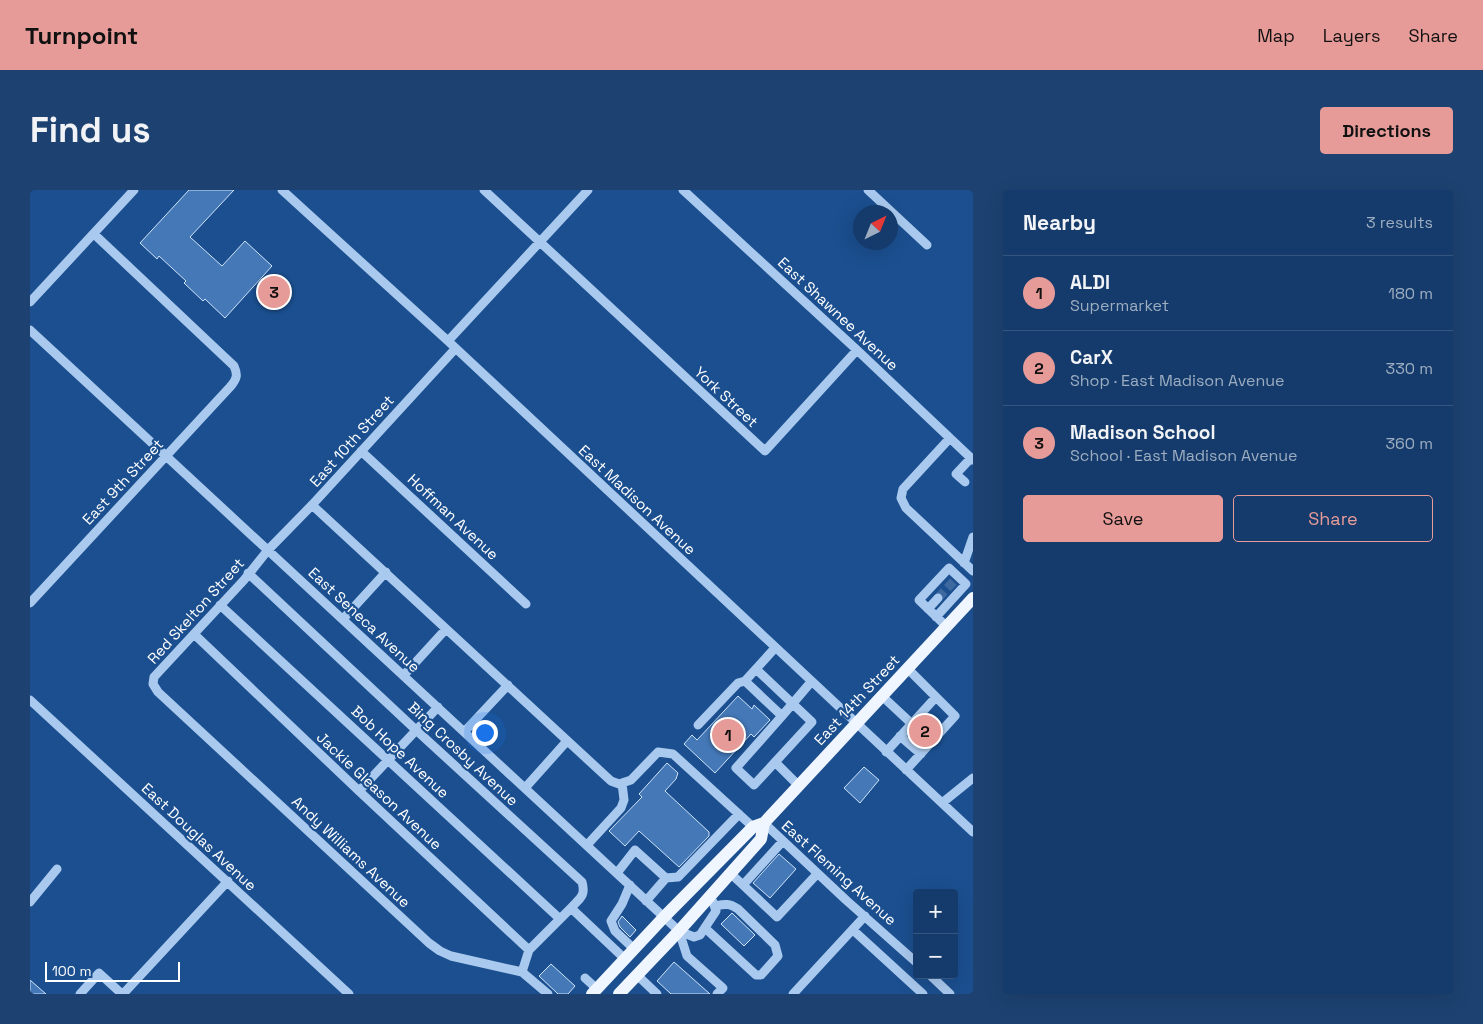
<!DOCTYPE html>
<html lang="en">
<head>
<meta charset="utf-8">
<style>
  body { margin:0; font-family:"Space Grotesk",sans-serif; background:#1d4271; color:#f1f3f6 }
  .controls { position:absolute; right:15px; bottom:15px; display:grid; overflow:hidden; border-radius:5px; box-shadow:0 5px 20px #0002 }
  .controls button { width:45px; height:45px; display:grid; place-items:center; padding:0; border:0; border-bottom:1px solid #33557e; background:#143b6b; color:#f1f3f6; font:25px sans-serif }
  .compass { position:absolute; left:823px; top:15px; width:45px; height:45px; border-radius:50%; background:#143b6b; box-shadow:0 5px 20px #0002; rotate:43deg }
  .scale { position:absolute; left:15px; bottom:12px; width:135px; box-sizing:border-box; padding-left:5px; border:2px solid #fff; border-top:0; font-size:14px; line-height:18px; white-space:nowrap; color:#fff; -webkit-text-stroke:4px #1b4f8f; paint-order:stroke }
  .you { position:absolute; left:454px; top:542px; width:18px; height:18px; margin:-12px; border:4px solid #fff; border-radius:50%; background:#1a73e8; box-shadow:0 0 0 8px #1a73e833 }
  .badge { display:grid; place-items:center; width:32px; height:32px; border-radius:50%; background:#e69b98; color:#111; font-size:16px; font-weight:700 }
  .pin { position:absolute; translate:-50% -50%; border:2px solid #fff; box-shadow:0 1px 5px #0006 }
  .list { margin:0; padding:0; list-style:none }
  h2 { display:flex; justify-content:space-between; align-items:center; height:65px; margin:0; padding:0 20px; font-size:21px }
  h2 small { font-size:16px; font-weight:400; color:#9dadc1 }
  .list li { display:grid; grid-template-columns:32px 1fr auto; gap:15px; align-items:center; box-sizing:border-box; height:75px; padding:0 20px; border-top:1px solid #33557e }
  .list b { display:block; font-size:19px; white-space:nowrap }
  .list p { margin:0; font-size:16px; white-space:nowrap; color:#9dadc1 }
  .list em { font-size:16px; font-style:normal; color:#9dadc1 }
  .actions { display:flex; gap:10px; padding:15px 20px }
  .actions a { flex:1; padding:11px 0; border:1px solid #e69b98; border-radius:5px; text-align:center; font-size:18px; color:#e69b98 }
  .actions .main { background:#e69b98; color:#111 }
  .map { position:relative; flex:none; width:943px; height:804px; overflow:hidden; border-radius:5px }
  header { display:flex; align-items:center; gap:30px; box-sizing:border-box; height:70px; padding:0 25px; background:#e69b98; color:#111 }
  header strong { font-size:24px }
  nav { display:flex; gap:28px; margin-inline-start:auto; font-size:18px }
  .intro { display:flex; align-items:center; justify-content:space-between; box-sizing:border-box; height:120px; padding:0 30px }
  h1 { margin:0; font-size:35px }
  .button { padding:12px 22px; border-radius:5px; background:#e69b98; color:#111; font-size:18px; font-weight:700 }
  main { display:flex; gap:30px; padding:0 30px }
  aside { flex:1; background:#143b6b; border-radius:5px; box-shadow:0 5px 20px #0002 }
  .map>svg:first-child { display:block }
</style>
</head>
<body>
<header>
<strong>Turnpoint</strong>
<nav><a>Map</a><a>Layers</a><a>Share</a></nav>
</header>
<div class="intro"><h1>Find us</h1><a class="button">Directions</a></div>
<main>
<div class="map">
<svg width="943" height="804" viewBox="0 0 943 804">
  <rect width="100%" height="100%" fill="#1b4f8f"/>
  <path fill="#4478b7" stroke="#cfe3fa" d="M159 0H204L160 47 192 76 215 51 242 76 195 128 175 109 173 111 154 93 156 91 129 66 127 69 110 53Z
    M708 506 722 519 724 515 740 530 724 547 721 544 685 583 654 554 662 545 667 550Z
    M898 525 909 535 890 555 879 546Z
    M637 573 648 583 646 589 635 601 679 642V646L649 677 609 641 595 656 579 641 612 607 609 604Z
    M834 577 849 590 830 613 814 598Z
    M749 664 766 679 740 708 723 693Z
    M702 723 725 745 714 756 691 734Z
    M592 726 606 740 600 747 590 737 588 732Z
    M644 772 680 804H641L627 791Z
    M521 774 545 796 538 804H528L509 786Z
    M0 790 16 804H0Z"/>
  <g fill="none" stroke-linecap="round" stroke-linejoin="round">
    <path stroke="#3d69a0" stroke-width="9" stroke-dasharray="9 4.5" stroke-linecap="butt" d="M908 408 924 391"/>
    <path stroke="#a9c9ee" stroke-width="9" d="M252 0 418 151 943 642
      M454 0 735 261 827 160
      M653 0 827 160 943 270
      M838 0 897 55
      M0 112 104 0
      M0 140 649 741 664 747 670 745 686 721 683 712 678 707
      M418 151 558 0
      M425 159 282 315 238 360 214 390 124 487 123 494 128 502 399 753 410 761 421 766 492 782 518 804
      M920 248 873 299 871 308 876 318 943 381
      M331 261 496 414
      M935 292 926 284 941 268
      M282 315 581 591 589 594 601 590 628 562 643 564 723 637
      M934 373 943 347
      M218 383 386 540 552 692C556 706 550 708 541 718L595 769
      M0 413 200 197C207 189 208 185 204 176L64 44
      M190 415 530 729
      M898 419 908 408
      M906 427 936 394 919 378 889 410 917 437
      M313 429 356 382
      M164 444 329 601 499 760 492 782
      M745 458 715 491 752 526 781 492
      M726 479 782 532 724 595 706 578 752 526
      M374 485 416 439
      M852 506 882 534
      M0 510 319 804
      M668 535 708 493 715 491
      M434 542 478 495
      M870 546 891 564
      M856 562 906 507 878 479
      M745 572 769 596
      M876 580 925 526 906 507
      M495 598 537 551
      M329 601 408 517
      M912 613 943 588
      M734 633 816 710 887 773
      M557 655 591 618 594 610 592 593
      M587 683 605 660 636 688
      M700 683 713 695 753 651
      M600 695 592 714 581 731 585 741 604 759
      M713 695 747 727 787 684
      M616 711 636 688 648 687 709 624
      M0 712 27 679
      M675 738 726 785H731L748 766 745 755 708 719C699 713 695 714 685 716
      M823 740 893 804
      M649 741 657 766 693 798 687 804
      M499 760 541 718
      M607 785 627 804
      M900 785 920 804
      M555 788 567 799
      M50 804 69 783 92 804
      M93 804 198 691
      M763 804 835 726"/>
    <path stroke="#f0f6ff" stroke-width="12" d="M562 804 634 727 723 637 734 633 943 408
      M589 804 649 741 731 649 734 633"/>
  </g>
  <g text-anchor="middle" stroke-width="4.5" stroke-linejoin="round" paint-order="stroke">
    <g font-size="15" fill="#fff" stroke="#1b4f8f">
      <text transform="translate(808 124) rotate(43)" y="5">East Shawnee Avenue</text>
      <text transform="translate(696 207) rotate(43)" y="5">York Street</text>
      <text transform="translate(322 251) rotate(-48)" y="5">East 10th Street</text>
      <text transform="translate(93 292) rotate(-47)" y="5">East 9th Street</text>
      <text transform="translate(607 310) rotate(43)" y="5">East Madison Avenue</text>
      <text transform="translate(423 327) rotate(43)" y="5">Hoffman Avenue</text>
      <text transform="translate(166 421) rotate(-48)" y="5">Red Skelton Street</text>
      <text transform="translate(334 430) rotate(43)" y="5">East Seneca Avenue</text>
      <text transform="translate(827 510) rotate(-47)" y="5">East 14th Street</text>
      <text transform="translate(370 562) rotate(43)" y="5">Bob Hope Avenue</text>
      <text transform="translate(433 564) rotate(43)" y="5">Bing Crosby Avenue</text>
      <text transform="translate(349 601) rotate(43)" y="5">Jackie Gleason Avenue</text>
      <text transform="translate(169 647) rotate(43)" y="5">East Douglas Avenue</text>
      <text transform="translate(321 662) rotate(43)" y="5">Andy Williams Avenue</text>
      <text transform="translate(809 683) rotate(42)" y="5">East Fleming Avenue</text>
    </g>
  </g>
</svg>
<div class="controls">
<button>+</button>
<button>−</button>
</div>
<svg class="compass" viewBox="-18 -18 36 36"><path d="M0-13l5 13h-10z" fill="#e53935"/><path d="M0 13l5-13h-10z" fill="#9dadc1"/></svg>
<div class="scale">100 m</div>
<div class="you"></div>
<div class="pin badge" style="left:698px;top:545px">1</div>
<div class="pin badge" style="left:895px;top:541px">2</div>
<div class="pin badge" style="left:244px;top:102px">3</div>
</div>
<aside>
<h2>Nearby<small>3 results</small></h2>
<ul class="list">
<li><span class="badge">1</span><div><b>ALDI</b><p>Supermarket</p></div><em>180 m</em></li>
<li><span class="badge">2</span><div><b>CarX</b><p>Shop · East Madison Avenue</p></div><em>330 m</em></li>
<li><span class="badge">3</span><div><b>Madison School</b><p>School · East Madison Avenue</p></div><em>360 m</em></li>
</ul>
<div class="actions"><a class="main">Save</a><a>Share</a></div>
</aside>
</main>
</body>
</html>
